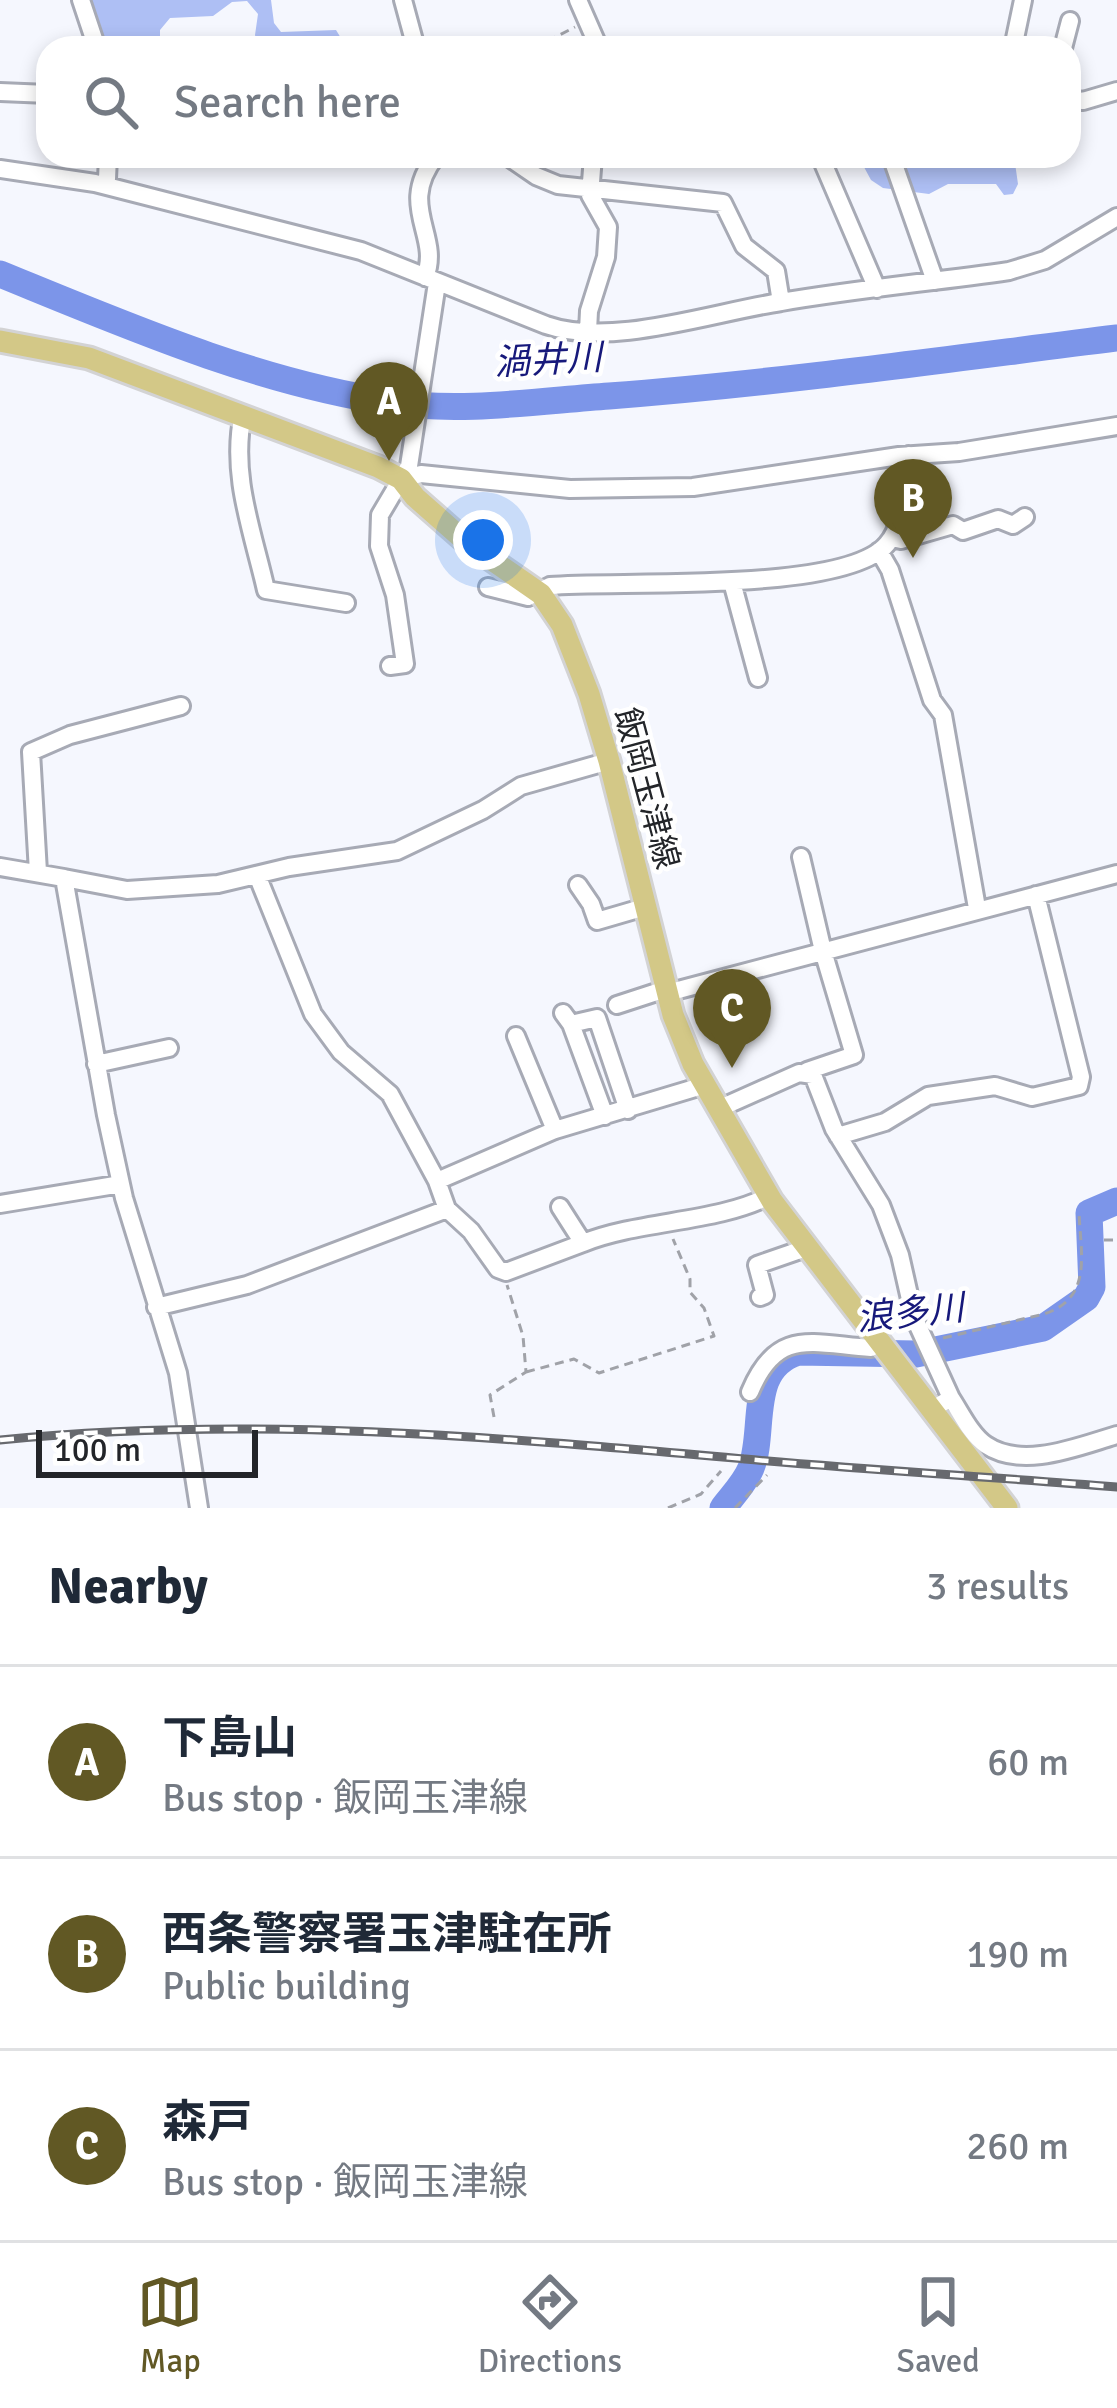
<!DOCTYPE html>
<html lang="en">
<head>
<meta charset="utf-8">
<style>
  body { margin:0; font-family:Signika,"Noto Sans JP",sans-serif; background:#f2f2f3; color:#1f2937 }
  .scale { position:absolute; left:36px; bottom:30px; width:222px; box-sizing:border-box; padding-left:12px; border:6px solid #232529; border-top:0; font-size:33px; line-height:42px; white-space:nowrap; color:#232529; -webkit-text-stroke:9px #fff; paint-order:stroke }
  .you { position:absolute; left:483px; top:540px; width:42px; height:42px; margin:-30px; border:9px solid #fff; border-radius:50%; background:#1a73e8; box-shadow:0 0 0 18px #1a73e833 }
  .badge { display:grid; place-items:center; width:78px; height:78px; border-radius:50%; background:#615824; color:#fff; font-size:39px; font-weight:700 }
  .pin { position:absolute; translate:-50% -99px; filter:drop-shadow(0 3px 6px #0008) }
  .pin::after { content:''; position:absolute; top:63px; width:42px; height:36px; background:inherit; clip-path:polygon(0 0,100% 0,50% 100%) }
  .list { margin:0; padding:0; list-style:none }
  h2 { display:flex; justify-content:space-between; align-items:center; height:156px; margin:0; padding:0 48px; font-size:51px }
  h2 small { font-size:39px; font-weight:400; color:#747a83 }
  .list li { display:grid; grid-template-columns:78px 1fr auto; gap:36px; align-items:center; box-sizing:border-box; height:192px; padding:0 48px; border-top:3px solid #e0e1e3 }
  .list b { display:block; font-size:45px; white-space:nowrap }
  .list p { margin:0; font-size:39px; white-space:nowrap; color:#747a83 }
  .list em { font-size:39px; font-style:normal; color:#747a83 }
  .icon { flex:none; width:66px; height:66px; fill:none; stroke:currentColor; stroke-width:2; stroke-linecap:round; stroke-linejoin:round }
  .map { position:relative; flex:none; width:1117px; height:1508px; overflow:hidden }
  .search { position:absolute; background:#fff; box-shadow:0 6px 18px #0003; left:36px; right:36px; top:36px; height:132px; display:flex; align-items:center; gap:30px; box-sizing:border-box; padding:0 42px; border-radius:36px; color:#747a83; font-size:45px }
  .sheet { height:732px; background:#fff }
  nav { display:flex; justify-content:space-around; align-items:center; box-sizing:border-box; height:168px; border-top:3px solid #e0e1e3; background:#fff; font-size:33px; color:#747a83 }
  nav a { display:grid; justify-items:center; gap:6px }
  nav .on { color:#615824 }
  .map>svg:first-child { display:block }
</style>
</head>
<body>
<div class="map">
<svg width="1117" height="1508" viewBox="0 0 1117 1508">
  <rect width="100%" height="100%" fill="#f5f7fe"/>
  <path fill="#aebff4" d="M90 0H271L274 23 281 32 336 30 347 48H258L255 35 258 14 247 1 232 2 213 16 170 18 160 30V48H105Z
    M858 156H1014L1018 184 1013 194 1004 195 996 184H948L929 194 883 188 871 180Z"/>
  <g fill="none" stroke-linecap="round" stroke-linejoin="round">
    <path stroke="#7c95e9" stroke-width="27" d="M0 274C125 325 256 382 390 402 460 413 538 401 609 396 779 383 948 359 1117 338
      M723 1508C732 1496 745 1483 751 1468 766 1431 746 1368 798 1352L916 1354 1043 1328 1086 1298 1092 1287 1089 1213 1117 1201"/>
    <defs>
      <path id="minor" d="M81 0 97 48
        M403 0 416 48
        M578 0 599 48
        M1013 48 1023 0
        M1063 48 1070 21
        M0 92 48 94
        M1069 99 1083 101 1117 91
        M507 156 536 176 558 185 723 203 744 246 776 271 781 302
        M820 156 877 289
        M891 156 935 281
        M0 169 95 183 361 251 546 325C612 348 713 312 781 302 857 289 933 282 1009 271L1045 260 1117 217
        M107 179 108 156
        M425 277C442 235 396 207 436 156
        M588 331 589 311 606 257 608 227 590 195 593 156
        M243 414C230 475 253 532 266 590L346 603
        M401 479 421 474 570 489 693 487 899 456 959 452 1117 426
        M892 538 901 540 953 525 963 531 998 519 1013 525 1025 517
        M879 551 890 570 932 700 943 715 977 908
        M732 582 758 678
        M488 587 528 597 550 586C618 580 845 594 887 544 907 521 901 483 909 455
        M390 666 405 664 395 595 379 546 380 515 409 466 437 283
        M801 857 823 951 854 1055 807 1071
        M0 867 64 878 106 1115 124 1198 178 1373 199 1508
        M38 872 31 752 70 735 181 706
        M257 875 313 1014 341 1052 390 1094 437 1181
        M64 878 127 890 218 884 289 867 397 851 483 810 521 786 609 761
        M578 885 591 904 597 921 645 907
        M667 993 1117 874
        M617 1005 666 989
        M563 1013 571 1024 605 1116
        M571 1024 597 1018 628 1110
        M516 1036 555 1130
        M96 1064 169 1048
        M718 1109 799 1073 813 1075 834 1129 881 1205 900 1255 914 1317 951 1398
        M838 1136 885 1122 928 1096 995 1086 1032 1097 1079 1086 1081 1077 1036 895
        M0 1204 121 1184
        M560 1207 583 1243 506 1272 498 1269 471 1231 447 1209 437 1181 555 1130 705 1085
        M583 1243C641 1220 716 1223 769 1196
        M760 1297 765 1295 757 1265 806 1248
        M156 1307 247 1285 447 1209
        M750 1392C777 1327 811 1344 871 1348L878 1343
        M931 1410 951 1398C961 1413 971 1435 986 1445 1023 1470 1079 1446 1117 1435"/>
      <path id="major" d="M0 341 89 358 378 467 401 479 415 497 466 542 541 594 562 625 589 694 609 761 673 1015 693 1064 772 1201 1007 1508"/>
    </defs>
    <use href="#minor" stroke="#a7aab5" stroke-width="22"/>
    <use href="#major" stroke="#d3d3d4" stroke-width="27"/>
    <path stroke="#a0a2a8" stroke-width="3" stroke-dasharray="9 6" stroke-linecap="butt" d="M534 48 575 27
      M1104 1240H1117
      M943 1338 1044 1314C1094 1298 1080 1252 1079 1211
      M526 1372 574 1359 599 1373 714 1336 704 1308 690 1292V1279L673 1239
      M494 1417 490 1395 526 1372 523 1336 507 1285
      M668 1508 701 1494 721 1471
      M735 1508 767 1475"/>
    <use href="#minor" stroke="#fff" stroke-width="16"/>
    <use href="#major" stroke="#d3c887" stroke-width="21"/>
    <defs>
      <path id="rail" d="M0 1440C250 1415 496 1437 745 1459 869 1470 993 1477 1117 1487"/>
    </defs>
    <use href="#rail" stroke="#67696e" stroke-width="9"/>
    <use href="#rail" stroke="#fff" stroke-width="4.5" stroke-dasharray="14" stroke-linecap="butt"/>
  </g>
  <g text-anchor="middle" stroke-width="9" stroke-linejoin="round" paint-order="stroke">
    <g font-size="33" fill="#232529" stroke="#fff">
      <text transform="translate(648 788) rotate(75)" y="12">飯岡玉津線</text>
    </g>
    <g font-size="36" font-style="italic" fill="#17197b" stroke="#fff">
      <text transform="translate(548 359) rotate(-3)" y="13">渦井川</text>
      <text transform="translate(910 1312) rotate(-6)" y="13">浪多川</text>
    </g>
  </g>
</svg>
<div class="scale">100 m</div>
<div class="you"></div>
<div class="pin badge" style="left:389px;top:461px">A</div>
<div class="pin badge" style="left:913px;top:558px">B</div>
<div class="pin badge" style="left:732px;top:1068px">C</div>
<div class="search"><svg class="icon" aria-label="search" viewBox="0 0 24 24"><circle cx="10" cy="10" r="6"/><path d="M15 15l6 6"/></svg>Search here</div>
</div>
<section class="sheet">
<h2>Nearby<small>3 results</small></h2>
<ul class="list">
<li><span class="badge">A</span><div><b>下島山</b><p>Bus stop · 飯岡玉津線</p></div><em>60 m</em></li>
<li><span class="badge">B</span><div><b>西条警察署玉津駐在所</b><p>Public building</p></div><em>190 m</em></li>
<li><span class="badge">C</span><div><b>森戸</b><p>Bus stop · 飯岡玉津線</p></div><em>260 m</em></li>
</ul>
</section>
<nav>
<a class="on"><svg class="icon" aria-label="map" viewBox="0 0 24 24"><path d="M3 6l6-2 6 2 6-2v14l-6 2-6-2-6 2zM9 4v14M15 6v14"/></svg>Map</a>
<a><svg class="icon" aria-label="directions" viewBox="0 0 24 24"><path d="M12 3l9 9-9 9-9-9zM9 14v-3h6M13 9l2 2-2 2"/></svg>Directions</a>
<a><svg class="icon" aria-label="saved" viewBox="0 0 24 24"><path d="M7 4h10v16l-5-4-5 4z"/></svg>Saved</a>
</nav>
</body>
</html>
